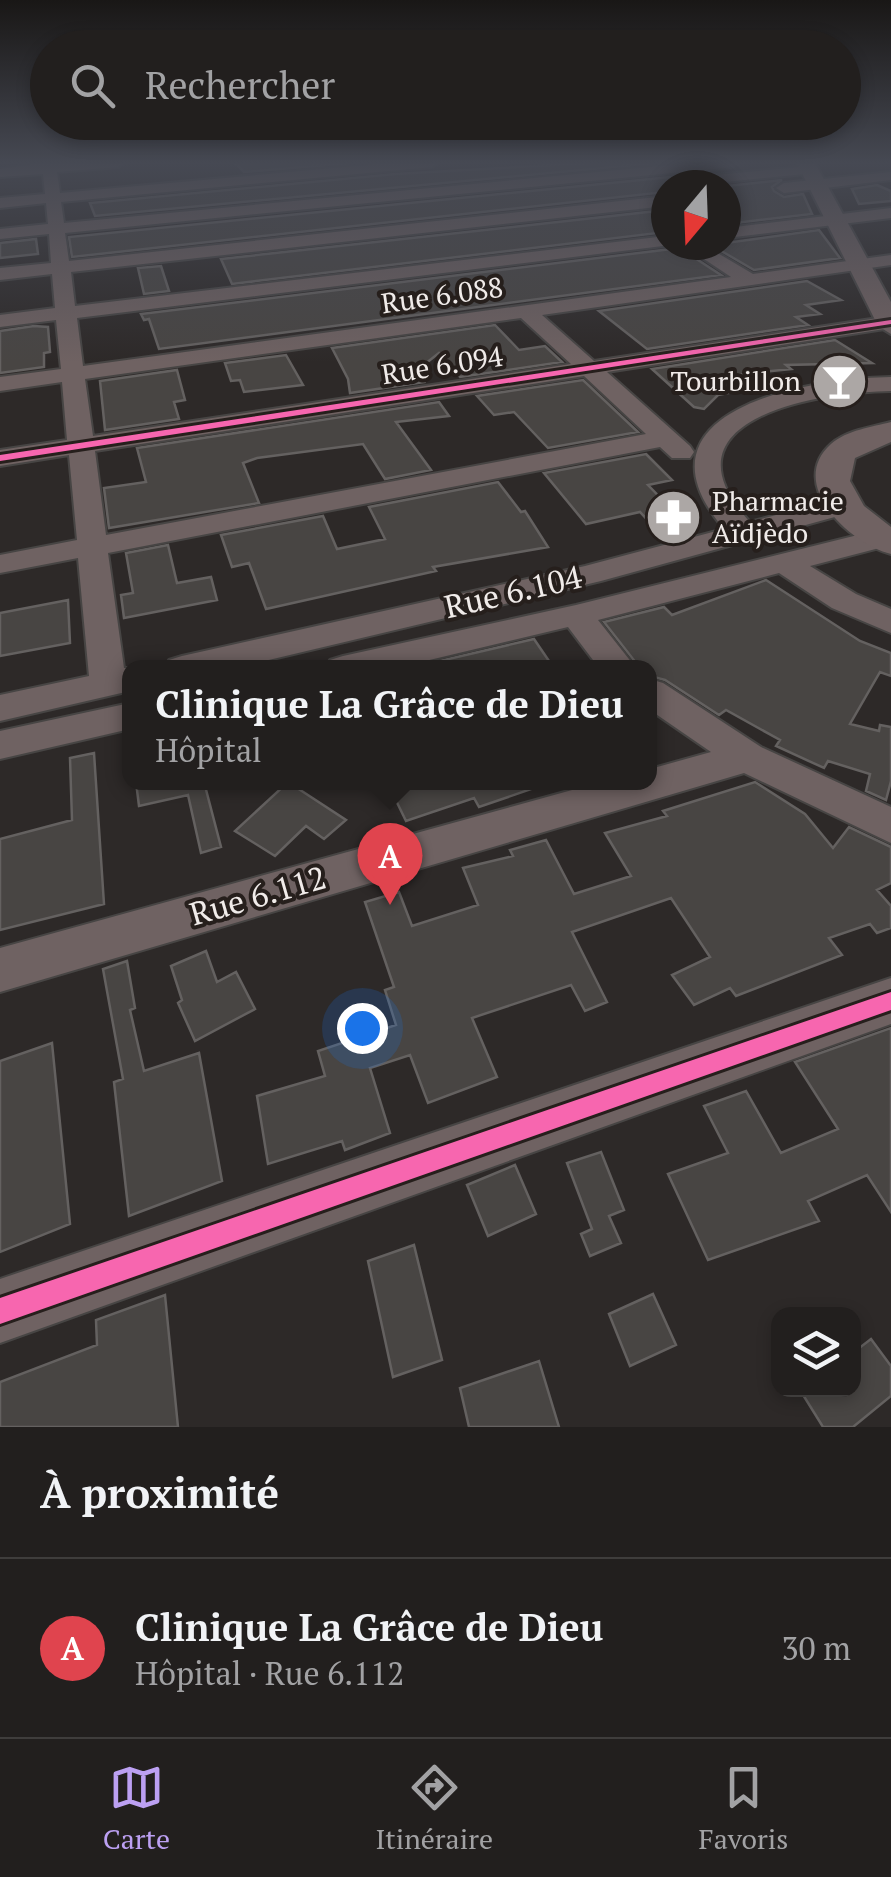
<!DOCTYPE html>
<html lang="fr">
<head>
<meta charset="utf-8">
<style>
  body { margin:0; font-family:"PT Serif",serif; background:#2e2c2b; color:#f1f3f6 }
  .controls { position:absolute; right:30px; bottom:30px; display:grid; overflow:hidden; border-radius:20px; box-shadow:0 5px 15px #0003 }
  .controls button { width:90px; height:90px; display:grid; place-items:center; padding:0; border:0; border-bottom:2px solid #3f3d3c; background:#221f1e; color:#f1f3f6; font:50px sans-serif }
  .compass { position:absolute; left:651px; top:170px; width:90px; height:90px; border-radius:50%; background:#221f1e; box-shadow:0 5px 15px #0003; rotate:199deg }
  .you { position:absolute; left:362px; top:1028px; width:35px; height:35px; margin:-25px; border:8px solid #fff; border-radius:50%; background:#1a73e8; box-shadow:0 0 0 15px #1a73e833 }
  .badge { display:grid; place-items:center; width:65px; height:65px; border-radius:50%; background:#bca0f2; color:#fff; font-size:32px; font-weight:700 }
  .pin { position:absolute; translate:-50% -82px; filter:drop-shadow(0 2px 5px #0008) }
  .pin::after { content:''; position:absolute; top:52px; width:35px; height:30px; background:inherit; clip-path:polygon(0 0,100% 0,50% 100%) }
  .popup { position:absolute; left:122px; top:660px; width:535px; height:130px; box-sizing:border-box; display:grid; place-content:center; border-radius:20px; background:#221f1e; filter:drop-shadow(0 2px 8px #0005); font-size:32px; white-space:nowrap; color:#a2a2a4 }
  .popup b { font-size:38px; color:#f1f3f6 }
  .popup::after { content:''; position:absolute; left:50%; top:100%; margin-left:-20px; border:20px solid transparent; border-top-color:#221f1e }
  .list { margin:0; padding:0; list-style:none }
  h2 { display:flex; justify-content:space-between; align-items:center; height:130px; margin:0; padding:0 40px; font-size:42px }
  h2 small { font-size:32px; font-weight:400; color:#a2a2a4 }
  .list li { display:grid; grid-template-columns:65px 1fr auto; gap:30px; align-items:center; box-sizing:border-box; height:180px; padding:0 40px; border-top:2px solid #3f3d3c }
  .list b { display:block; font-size:38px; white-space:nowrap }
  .list p { margin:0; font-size:32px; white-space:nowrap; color:#a2a2a4 }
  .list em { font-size:32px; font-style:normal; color:#a2a2a4 }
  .icon { flex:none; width:55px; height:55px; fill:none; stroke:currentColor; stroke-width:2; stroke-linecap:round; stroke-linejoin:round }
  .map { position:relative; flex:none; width:891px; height:1427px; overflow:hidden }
  .search { position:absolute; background:#221f1e; box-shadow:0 5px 15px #0003; left:30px; right:30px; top:30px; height:110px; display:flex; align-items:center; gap:25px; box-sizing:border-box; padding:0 35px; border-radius:55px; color:#a2a2a4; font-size:38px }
  .sheet { height:310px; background:#221f1e }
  nav { display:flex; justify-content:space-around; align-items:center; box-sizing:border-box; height:140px; border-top:2px solid #3f3d3c; background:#221f1e; font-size:28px; color:#a2a2a4 }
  nav a { display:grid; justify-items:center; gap:5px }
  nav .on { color:#bca0f2 }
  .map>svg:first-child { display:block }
</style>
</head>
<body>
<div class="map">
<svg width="891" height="1427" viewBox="0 0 891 1427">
  <rect width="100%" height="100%" fill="#2d2928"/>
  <path fill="#484543" stroke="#646160" stroke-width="2.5" d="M235 163H351L244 172Z
    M588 163H656L95 216 90 203 395 174Z
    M701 174 694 179 699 185H666V192L72 257 69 237Z
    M782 180 772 187 774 191 784 197 803 194 812 214 726 224V186Z
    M877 185 891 191V201L859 204 852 189Z
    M666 210V232L232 284 221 259Z
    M819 230 840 258 754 270 711 245Z
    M36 239 38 254 0 258V243Z
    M675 245 721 275 159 349 149 319 144 320 141 314 671 249Z
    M161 266 169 291 144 294 138 268Z
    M807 281 841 300 806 305 820 314 796 317 808 325 647 349 599 311Z
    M495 325 519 350 545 346 562 362 460 377 439 353 416 371 424 382 350 393 348 379 332 348Z
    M34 326 48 327 50 352 44 353V367L0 373V331Z
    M835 340 872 363 786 365 791 369 734 375 754 388 718 395 704 409 694 407 652 369Z
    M286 355 303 385 244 392 240 380 231 381 225 363Z
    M177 370 185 400 174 402 179 419 105 430 100 381Z
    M583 380 638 432 548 448 514 412 494 415 477 396Z
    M439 402 449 416 396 422 431 470 385 479 363 444 257 458 243 463 259 503 109 528 104 488 146 482 137 448Z
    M646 454 672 480 648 485 681 519 652 525 640 512 586 524 544 473Z
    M498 482 521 512 525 511 548 547 433 567 436 571 266 609 249 563 232 567 221 535 323 516 337 549 385 539 369 507Z
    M168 545 177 583 211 577 217 600 124 618 121 595 133 593 126 553Z
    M766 580 860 641 891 653V676L880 672 850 724 879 731 880 725 891 727V781L886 800 866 791 870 774 828 761 824 768 776 746 780 740 726 710 719 715 665 680 650 676V668H640L604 622 664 607 672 615Z
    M68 600 70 643 0 656V613Z
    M534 639 549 661 522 668H427V664Z
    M94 753 104 904 0 930V839L72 820 70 758Z
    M136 782H204L221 847 201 853 188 795 139 806Z
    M288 782 346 820 324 839 306 826 275 856 235 831Z
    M387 782H539L540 786 479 807 474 798 406 821Z
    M755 782 805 814 833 848 849 827 891 847V883L877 890 891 906V928L877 933 870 924 829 938 842 955 736 996 730 988 694 1005 672 975 710 957 671 898 572 932 607 1002 585 1011 571 985 472 1018 497 1077 428 1103 410 1055 370 1068 390 1133 345 1150 342 1141 268 1164 257 1096 325 1076 318 1051 396 1025 385 990 394 987 365 902 399 892 412 926 478 905 463 868 513 856 510 850 546 840 574 894 631 876 605 833 667 816 663 811Z
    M206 951 217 982 236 972 255 1009 195 1041 178 1003 182 1000 171 966Z
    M127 961 135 1008 130 1010 144 1071 199 1053 222 1181 129 1216 114 1082 123 1079 103 969Z
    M891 1028V1212L867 1175 808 1201 819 1221 708 1260 668 1174 728 1153 704 1106 746 1091 781 1153 838 1129 795 1062Z
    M52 1043 70 1224 0 1252V1061Z
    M601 1152 624 1210 609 1216 621 1243 590 1256 581 1234 592 1229 567 1163Z
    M515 1165 536 1214 488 1236 467 1185Z
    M414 1245 442 1360 393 1377 368 1261Z
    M653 1294 676 1345 630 1366 609 1314Z
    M165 1295 178 1427H0V1382L97 1345 96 1320Z
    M871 1339 891 1366V1396L853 1427H823L800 1390H854V1352Z
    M539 1361 559 1427H469L460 1388Z"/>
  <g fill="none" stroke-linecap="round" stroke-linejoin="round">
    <defs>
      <path id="minor" d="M42 163H125L118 167 57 172 60 193 389 163H438L431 167 61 202 64 223 692 163H739L732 167 65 233 69 261 666 196V206L71 272 75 306 666 236V245H671L77 318 83 366 731 277 683 245H704L753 274 891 255V265L542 315 594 361 891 316V328L607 372 690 446 694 452 690 458H672L660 447 108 553 124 668H133L130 691 0 721V695L89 676 78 558 0 573V555L77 540 69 455 0 466V450L67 440 62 382 0 391V377L61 369 56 320 0 327V315L55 308 52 274 0 280V268L51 263 49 234 0 239V229L48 224 46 203 0 208V198L45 194 43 174 0 177V169ZM521 318 571 364 93 436 85 379ZM584 376 646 434 106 535 95 451Z
        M810 166 817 170 815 173 705 184 698 180 705 176Z
        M891 172V180L784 193 776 188 784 183Z
        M891 208V218L726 238V228Z
        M891 377V391C819 392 654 418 750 522L843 497 853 500 857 506 853 512 601 581 235 668H165L169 660 182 656 585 566 724 529C623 410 809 378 891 377Z
        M882 529 891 531V545L810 566 856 594 891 609V633L832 608 779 573 598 620 636 668H599L568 627 396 668H326L330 660 343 656 576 605Z
        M650 679 663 683 761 747 891 807V843L744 773 0 992V948L601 782H650V769L711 752 650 710Z
        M130 703V729L0 759V731Z
        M891 978V1024L0 1343V1279Z"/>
      <path id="major" d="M797 163H815L891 302V334L878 326Z
        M891 422V442L855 458 850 481 864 506 891 527V554C850 544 786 484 831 444 847 430 872 427 891 422Z"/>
    </defs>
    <use href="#minor" stroke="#474544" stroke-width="4"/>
    <use href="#major" stroke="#474544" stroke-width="4"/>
    <use href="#minor" fill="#6f6262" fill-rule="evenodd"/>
    <use href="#major" fill="#706262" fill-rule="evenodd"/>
    <defs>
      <path id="cycleway" d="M891 320V324L0 461V455Z
        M891 992V1010L0 1324V1298Z"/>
    </defs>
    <use href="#cycleway" stroke="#261f1c" stroke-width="6"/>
    <use href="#cycleway" fill="#f766af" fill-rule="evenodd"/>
  </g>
  <linearGradient id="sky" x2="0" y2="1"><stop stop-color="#191716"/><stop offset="0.45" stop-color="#464953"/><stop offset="1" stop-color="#464953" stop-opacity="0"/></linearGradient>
  <rect width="891" height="362" fill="url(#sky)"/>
  <defs>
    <symbol id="bar-disc" viewBox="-11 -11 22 22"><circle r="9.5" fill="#aca7a5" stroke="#261f1c"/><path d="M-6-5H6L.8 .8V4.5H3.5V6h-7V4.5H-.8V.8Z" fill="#fff"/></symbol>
    <symbol id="pharmacy-disc" viewBox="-11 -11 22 22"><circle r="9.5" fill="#aca7a5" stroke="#261f1c"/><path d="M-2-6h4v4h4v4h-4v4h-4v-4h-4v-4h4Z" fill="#fff"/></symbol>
  </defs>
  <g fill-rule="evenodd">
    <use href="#bar-disc" x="808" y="350" width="63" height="63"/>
    <use href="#pharmacy-disc" x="642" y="486" width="63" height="63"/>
  </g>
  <g text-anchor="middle" stroke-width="8" stroke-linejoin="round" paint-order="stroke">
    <g font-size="28" fill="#f0ebe9" stroke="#261f1c">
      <text transform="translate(442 295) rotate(-8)" y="10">Rue 6.088</text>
      <text transform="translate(442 365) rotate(-9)" y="10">Rue 6.094</text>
    </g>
    <g font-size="28" fill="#f0ebe9" stroke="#261f1c" text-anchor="end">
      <text x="801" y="391">Tourbillon</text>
      <text x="712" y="511" text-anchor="start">Pharmacie<tspan x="712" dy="32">Aïdjèdo</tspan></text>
    </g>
    <g font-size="32" fill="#f0ebe9" stroke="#261f1c">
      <text transform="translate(513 592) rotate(-13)" y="11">Rue 6.104</text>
      <text transform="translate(258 896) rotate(-16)" y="11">Rue 6.112</text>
    </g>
  </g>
</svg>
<div class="controls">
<button><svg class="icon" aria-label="layers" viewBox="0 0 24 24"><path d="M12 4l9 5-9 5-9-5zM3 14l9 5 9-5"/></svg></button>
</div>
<svg class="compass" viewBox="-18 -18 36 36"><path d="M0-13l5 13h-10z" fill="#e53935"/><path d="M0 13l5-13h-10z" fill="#a2a2a4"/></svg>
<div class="you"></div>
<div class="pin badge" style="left:390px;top:905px;background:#e0444e">A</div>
<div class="popup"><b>Clinique La Grâce de Dieu</b>Hôpital</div>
<div class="search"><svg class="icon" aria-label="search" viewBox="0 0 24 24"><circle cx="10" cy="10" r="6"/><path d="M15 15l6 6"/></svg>Rechercher</div>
</div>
<section class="sheet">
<h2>À proximité<small></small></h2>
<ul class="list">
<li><span class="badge" style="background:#e0444e">A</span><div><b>Clinique La Grâce de Dieu</b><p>Hôpital · Rue 6.112</p></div><em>30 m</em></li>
</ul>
</section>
<nav>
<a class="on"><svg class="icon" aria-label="map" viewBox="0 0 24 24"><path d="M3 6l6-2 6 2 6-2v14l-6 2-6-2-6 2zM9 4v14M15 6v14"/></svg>Carte</a>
<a><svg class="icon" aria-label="directions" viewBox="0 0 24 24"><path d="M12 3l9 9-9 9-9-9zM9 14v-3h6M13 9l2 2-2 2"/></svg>Itinéraire</a>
<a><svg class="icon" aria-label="saved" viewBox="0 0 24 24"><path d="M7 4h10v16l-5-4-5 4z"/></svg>Favoris</a>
</nav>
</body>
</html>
